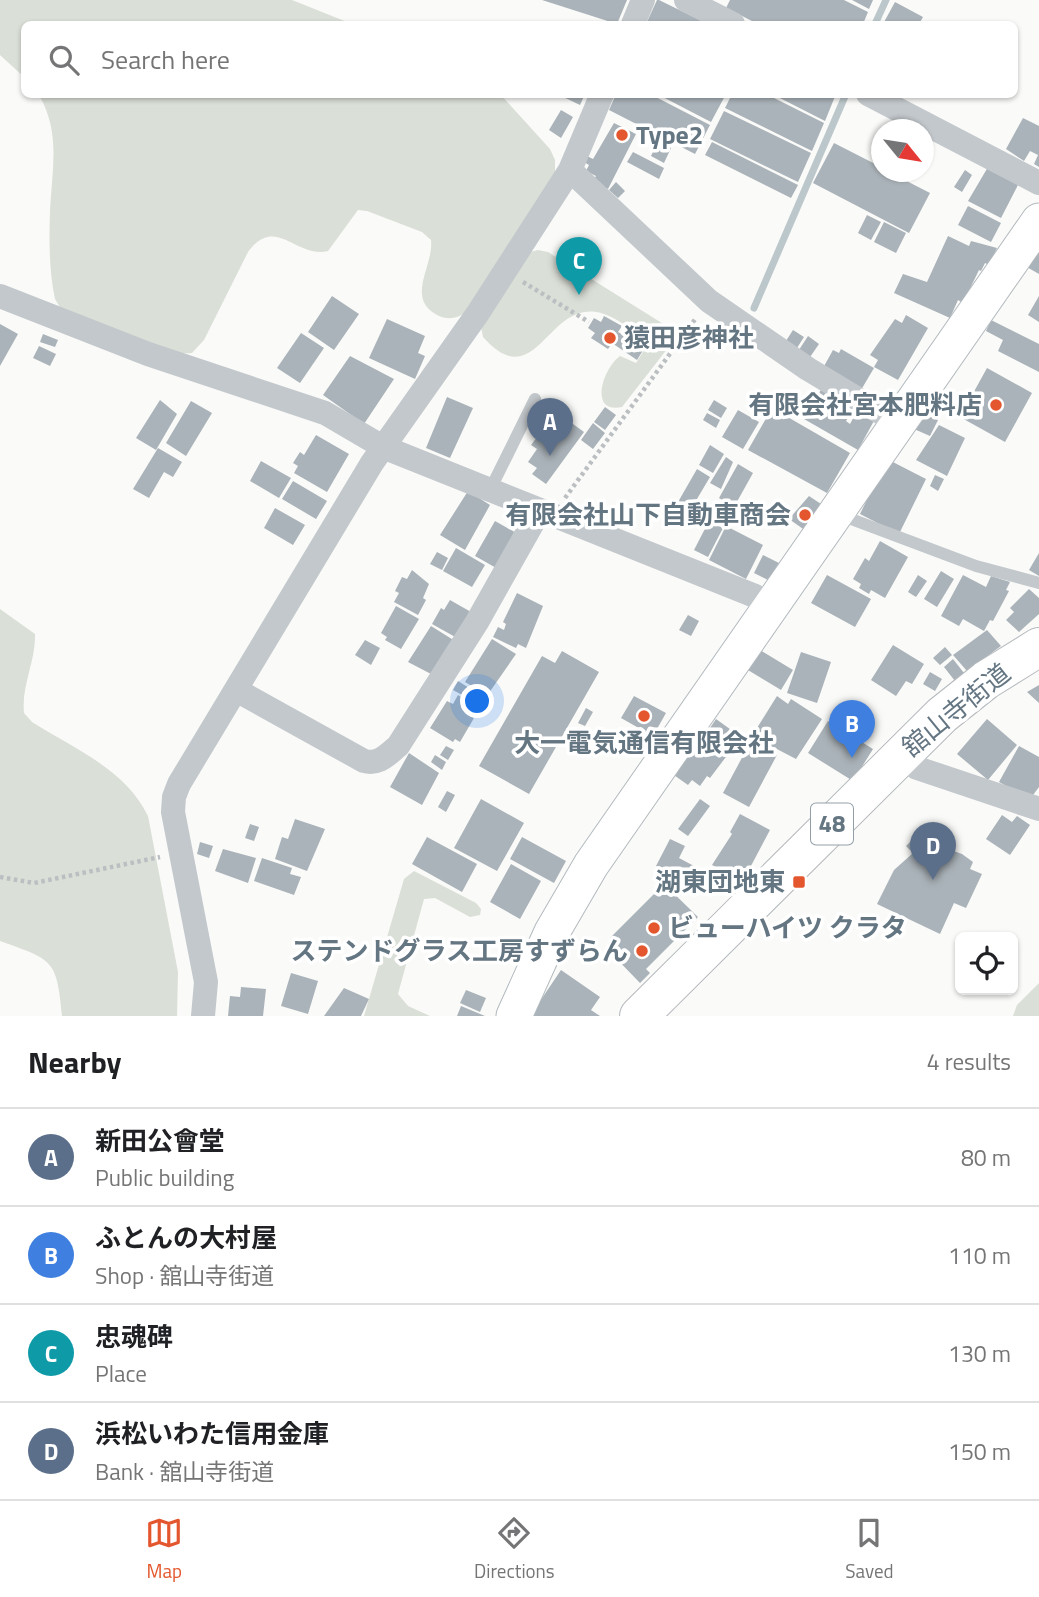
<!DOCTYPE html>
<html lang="en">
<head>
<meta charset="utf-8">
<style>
  body { margin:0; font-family:"Titillium Web","Noto Sans JP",sans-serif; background:#f2f2f2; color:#202124 }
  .controls { position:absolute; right:21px; bottom:21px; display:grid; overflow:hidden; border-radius:10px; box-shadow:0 2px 5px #0004 }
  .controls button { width:63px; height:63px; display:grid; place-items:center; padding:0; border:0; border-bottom:2px solid #e0e0e0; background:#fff; color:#202124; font:35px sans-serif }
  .compass { position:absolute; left:871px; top:119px; width:63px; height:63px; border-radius:50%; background:#fff; box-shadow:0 2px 5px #0004; rotate:120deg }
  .you { position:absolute; left:478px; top:702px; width:24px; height:24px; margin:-18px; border:5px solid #fff; border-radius:50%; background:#1a73e8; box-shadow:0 0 0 10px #1a73e833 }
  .badge { display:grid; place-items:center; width:46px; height:46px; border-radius:50%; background:#e4572e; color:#fff; font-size:23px; font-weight:700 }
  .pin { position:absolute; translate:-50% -58px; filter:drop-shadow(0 2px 4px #0008) }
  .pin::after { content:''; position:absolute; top:37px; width:24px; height:21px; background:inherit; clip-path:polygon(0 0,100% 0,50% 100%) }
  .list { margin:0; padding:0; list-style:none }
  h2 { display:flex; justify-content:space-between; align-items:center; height:91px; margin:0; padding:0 28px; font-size:30px }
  h2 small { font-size:23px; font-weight:400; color:#757577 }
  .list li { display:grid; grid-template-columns:46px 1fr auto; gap:21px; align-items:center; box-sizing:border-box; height:98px; padding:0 28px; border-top:2px solid #e0e0e0 }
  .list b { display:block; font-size:26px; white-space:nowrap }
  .list p { margin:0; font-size:23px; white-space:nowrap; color:#757577 }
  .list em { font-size:23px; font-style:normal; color:#757577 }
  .icon { flex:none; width:38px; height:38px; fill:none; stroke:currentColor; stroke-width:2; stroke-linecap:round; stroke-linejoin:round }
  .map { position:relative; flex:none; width:1039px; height:1016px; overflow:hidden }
  .search { position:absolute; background:#fff; box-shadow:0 2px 5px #0004; left:21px; right:21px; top:21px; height:77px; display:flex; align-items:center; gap:18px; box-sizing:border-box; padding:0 24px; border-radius:10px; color:#757577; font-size:26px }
  .sheet { height:483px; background:#fff }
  nav { display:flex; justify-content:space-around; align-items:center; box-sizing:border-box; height:98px; border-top:2px solid #e0e0e0; background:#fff; font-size:19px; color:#757577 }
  nav a { display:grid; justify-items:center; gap:4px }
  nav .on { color:#e4572e }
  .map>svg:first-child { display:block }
</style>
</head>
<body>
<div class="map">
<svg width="1039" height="1016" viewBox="0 0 1039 1016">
  <rect width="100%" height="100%" fill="#fafaf8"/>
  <path fill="#dadfd7" d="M0 0H292L352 24H24V77L0 55Z
    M39 95H501L550 149 555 160V173L471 308C460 317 451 322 437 315 405 298 434 266 431 240L422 232 367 211 358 210 328 251C296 259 276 214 248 252L204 340 192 353 175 354 61 309 55 299C49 271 49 240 50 211 52 169 61 133 39 95Z
    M538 250 548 252 673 330 671 344 622 407C588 414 603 368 620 356L636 363 649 342C641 332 627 327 617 320 548 279 542 403 483 337L481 327 530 252Z
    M0 609 35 634C36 661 21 686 24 713L32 722C75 749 126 770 148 816L178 972 177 1016H62C57 958 52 960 0 941Z
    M414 871 476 903 481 909 480 915 470 917 435 898 424 899 398 994 408 1006 430 1016H364L404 879Z
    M1039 983V1016H1013L1017 1005Z"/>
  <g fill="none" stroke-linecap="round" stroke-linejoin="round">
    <path stroke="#bbc7cb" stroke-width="7" d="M875 24 886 0
      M754 308 846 94"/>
  </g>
  <path fill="#aab3b9" d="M542 0H627L617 24Z
    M657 0H659L708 24H646Z
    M730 0H844L868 12 863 24H758L726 8Z
    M852 0H873L869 9Z
    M895 2 923 17 919 24H883Z
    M557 94H585L580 105Z
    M616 94H650L710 125 695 154 609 110Z
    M657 94H726L711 122Z
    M732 94H766L824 123 812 151 725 108Z
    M772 94H836L825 121Z
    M561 110 573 117 561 138 549 130Z
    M724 111 811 153 798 182 710 139Z
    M1023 118 1039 126V167L1034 164 1038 155 1030 151 1024 161 1006 149Z
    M614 123 636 134 608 189 593 181 596 176 586 171 589 165 584 162 587 156 593 159Z
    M658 141 671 148 664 163 651 156Z
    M712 142 798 185 791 198 705 155Z
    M834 143 881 167V172H889L930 193 909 233 813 183Z
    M633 152 664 168 659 179 627 162Z
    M988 167 1019 183 1001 218 968 201Z
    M965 170 972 175 962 192 954 187Z
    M616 182 625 191 618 198 609 190Z
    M968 206 1001 223 991 242 958 225Z
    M867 215 881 222 871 240 858 233Z
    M884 222 906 233 896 253 874 242Z
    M948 236 969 246 971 241 997 248 989 265 985 263 981 271 979 270 963 303 958 300 950 318 894 293 903 274 927 282Z
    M1035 250 1039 252V274L1025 266Z
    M332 296 359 314 334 350 308 332Z
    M1039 296V322L1028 315Z
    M906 315 928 328 898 380 874 367 878 360 870 355 895 319 902 323Z
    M604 316 622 326 618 332 645 347 637 360 612 343 608 349 591 338 595 333 588 328 594 318 601 322Z
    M387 319 425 336 418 353 425 356 415 379 369 358Z
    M991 320 1039 344V372L998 351 1003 340 986 331Z
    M0 324 18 334 0 366Z
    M793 330 804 337 795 351 784 344Z
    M301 333 324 348 300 383 277 368Z
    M43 334 58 340 55 347 40 342Z
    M808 336 819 344 808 360 797 353Z
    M39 346 56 354 50 366 33 358Z
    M841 349 874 368 861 390 823 368 833 350 839 353Z
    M350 356 394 379 364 424 323 395Z
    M987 368 1032 393 1005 442 960 417Z
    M822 388 841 399 836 407 850 415 846 421 850 424 858 409 875 419 858 450 804 419Z
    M447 397 473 408 450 458 426 448Z
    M160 400 177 414 156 450 136 438Z
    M714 400 727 408 721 418 708 410Z
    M191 401 212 413 186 456 166 443Z
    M605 407 616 415 605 430 594 422Z
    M772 408 850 453 827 493 748 450Z
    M738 410 759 422 743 449 722 437Z
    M922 412 938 420 930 436 914 429Z
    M707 413 720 420 716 428 703 420Z
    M562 416 584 432 546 484 532 474 537 468 528 462 537 449 531 445 541 432 547 436Z
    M593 423 605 433 593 449 581 440Z
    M939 425 965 438 947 476 916 460Z
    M316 435 349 454 327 492 294 473 298 466 293 463 300 452 304 455Z
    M710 445 724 454 713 473 699 465Z
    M158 448 182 462 173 477 164 472 149 498 133 489Z
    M726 457 733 462 721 489 710 483Z
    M887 459 926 479 899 534 860 514Z
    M261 461 291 478 279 498 250 481Z
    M738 464 753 473 734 507 719 498Z
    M697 469 710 477 691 509 678 502Z
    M935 475 944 479 938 491 930 486Z
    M293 481 327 501 316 519 282 499Z
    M468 491 490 505 465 550 440 535Z
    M809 496 824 506 806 531 789 519Z
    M721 501 731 507 722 524 711 517Z
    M275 508 305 525 293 545 264 528Z
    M495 521 518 534 498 569 475 556Z
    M709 521 723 528 708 557 694 550Z
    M726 526 763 545 746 579 709 560Z
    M880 541 908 557 885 598 871 590 869 594 859 588 861 584 853 579 865 558 869 561Z
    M456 548 485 565 472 587 443 571Z
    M437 552 448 558 442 570 430 564Z
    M1039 553V576L1029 570Z
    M763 555 779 563 770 581 754 573Z
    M412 570 429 584 423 598 426 600 418 615 394 602 399 593 395 591 402 577 407 579Z
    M941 571 954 579 937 607 924 599Z
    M827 575 871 599 855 627 811 603Z
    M918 575 927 581 916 597 908 592Z
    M963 575 986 587 991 576 1010 582 1006 590 1009 591 993 621 990 620 984 631 963 619 959 626 941 616Z
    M1029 589 1039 598V614L1019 632 1006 620 1014 612 1010 608Z
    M517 593 543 606 526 648 518 644 516 648 493 637 498 627 504 630 506 624 503 622Z
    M450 600 471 612 457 638 432 624 441 608 444 610Z
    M396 606 419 619 401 649 385 640 387 637 381 633Z
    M688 615 699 621 691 636 679 630Z
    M431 626 455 641 433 675 408 662Z
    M987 630 1001 646 967 671 953 655Z
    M492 639 516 654 484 700 469 691 472 686 465 682Z
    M365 640 380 648 371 665 355 655Z
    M893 645 924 664 912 684 906 681 896 696 871 680Z
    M755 647 793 670 781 690 743 667Z
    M945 647 952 655 940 665 933 658Z
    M562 651 599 672 529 794 479 766 542 656 555 663Z
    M801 652 831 662 817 703 787 693Z
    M953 659 964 673 955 681 944 667Z
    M930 672 942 679 935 691 923 684Z
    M458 681 469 688 464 696 453 690Z
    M1039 685V703L1027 692Z
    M458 695 473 705 468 714 474 718 460 742 455 739 453 742 430 728 447 701 453 704Z
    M634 696 666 713 653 736 621 718Z
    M777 696 788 704 791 699 822 719 796 759 752 736Z
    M586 708 593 712 585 726 578 723Z
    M716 719 741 737 710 778 707 776 700 786 692 780 688 785 671 773 692 742 698 746Z
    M987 719 1017 745 988 780 957 754Z
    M828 721 873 749 853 781 808 753Z
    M751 741 777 755 749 807 723 793Z
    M446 746 454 750 448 760 440 755Z
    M1019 746 1039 757V787L1030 799 999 782Z
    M409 753 439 773 422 805 390 787Z
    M435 755 446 762 442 770 431 762Z
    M447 791 455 795 446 812 438 807Z
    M481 799 524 823 497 871 454 848Z
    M700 799 710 806 688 836 678 829Z
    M740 814 770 830 743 881 712 865 732 834 730 832Z
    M1002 815 1012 822 1017 816 1030 825 1010 855 986 839Z
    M295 819 325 829 307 871 275 859 282 837 288 839Z
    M250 824 259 827 254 841 245 838Z
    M917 835 928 847 940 846 962 854 973 862 970 869 982 874 966 908 954 903 940 934 877 904 894 870 913 853 906 846Z
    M427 837 477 864 462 892 412 864Z
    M522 837 566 861 554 883 510 859Z
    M670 839 685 846 679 858 707 873 696 893 668 879 670 874 656 866Z
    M200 842 213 846 209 858 197 854Z
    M223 849 256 858 248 883 215 871Z
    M262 858 292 868 290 874 301 877 294 895 254 881Z
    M511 864 541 881 520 919 490 902Z
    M664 884 698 917 646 969 650 973 640 983 611 953 618 946 610 938Z
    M561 970 600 997 591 1010 600 1016H530Z
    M291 973 318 981 308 1014 281 1006Z
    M241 987 266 989 263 1016H228L230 996 240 997Z
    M344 988 369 999 361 1016H324Z
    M466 990 486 998 480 1012 460 1003Z
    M461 1006 485 1016H457Z"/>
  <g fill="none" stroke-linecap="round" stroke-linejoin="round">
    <defs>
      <path id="secondary" d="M514 1016 552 932 591 865 1039 221"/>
      <path id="primary" d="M639 1016 942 715 986 680 1039 647"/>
    </defs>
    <use href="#secondary" stroke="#b3babf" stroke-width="37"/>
    <use href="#primary" stroke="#b5babe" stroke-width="40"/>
    <path stroke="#bbbfc2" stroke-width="4.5" stroke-dasharray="3.5 3.5" stroke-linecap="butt" d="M523 282 589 322
      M565 498 696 318
      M0 877 34 883 160 857"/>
    <path stroke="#c3c8cc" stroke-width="12" d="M490 490 535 399
      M839 512 851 519 976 566 1039 583"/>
    <path stroke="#c3c8cc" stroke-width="24" d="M686 0 733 24
      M633 24 643 0
      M868 94 1039 183
      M570 170 709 301 808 369 898 423
      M0 296 148 354 325 413 383 447 755 596 771 606
      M236 690 364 761C379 765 387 755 398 746L477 622 540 510
      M903 753 917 768 1039 809
      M203 1016 206 982 173 812 174 797 179 784 372 463 478 313 570 170 602 94"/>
    <use href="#secondary" stroke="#fff" stroke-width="35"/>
    <use href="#primary" stroke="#fff" stroke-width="38"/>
  </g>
  <g fill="#e4572e" stroke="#fff" stroke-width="2.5">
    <circle cx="622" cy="135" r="7"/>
    <circle cx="610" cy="338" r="7"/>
    <circle cx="996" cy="405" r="7"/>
    <circle cx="805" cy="515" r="7"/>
    <circle cx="644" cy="716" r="7"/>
    <rect x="792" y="875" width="14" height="14" rx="3.5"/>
    <circle cx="654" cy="928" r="7"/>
    <circle cx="642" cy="951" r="7"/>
  </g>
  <g text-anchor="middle" stroke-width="7" stroke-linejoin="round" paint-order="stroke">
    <rect fill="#fff" stroke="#939fa8" stroke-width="2" x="811" y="803.5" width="42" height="41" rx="5"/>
    <g font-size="24" font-weight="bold" fill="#657683">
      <text x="832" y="832">48</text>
    </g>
    <g font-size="26" font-weight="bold" fill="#657683" stroke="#fff" text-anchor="end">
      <text x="636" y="144" text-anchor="start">Type2</text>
      <text x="624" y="347" text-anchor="start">猿田彦神社</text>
      <text x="982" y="414">有限会社宮本肥料店</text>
      <text x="791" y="524">有限会社山下自動車商会</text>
      <text x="644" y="752" text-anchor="middle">大一電気通信有限会社</text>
      <text x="785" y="891">湖東団地東</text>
      <text x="668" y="937" text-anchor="start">ビューハイツ クラタ</text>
      <text x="628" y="960">ステンドグラス工房すずらん</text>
    </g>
    <g font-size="26" fill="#657683" stroke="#fff">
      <text transform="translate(956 710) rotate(-39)" y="9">舘山寺街道</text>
    </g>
  </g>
</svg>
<div class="controls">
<button><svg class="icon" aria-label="locate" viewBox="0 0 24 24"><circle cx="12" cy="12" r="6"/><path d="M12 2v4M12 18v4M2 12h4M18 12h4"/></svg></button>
</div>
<svg class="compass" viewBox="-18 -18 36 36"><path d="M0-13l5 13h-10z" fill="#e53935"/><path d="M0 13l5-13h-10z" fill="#757577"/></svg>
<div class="you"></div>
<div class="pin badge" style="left:550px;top:456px;background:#5c6f8a">A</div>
<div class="pin badge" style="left:852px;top:758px;background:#3f7fe0">B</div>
<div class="pin badge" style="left:579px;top:295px;background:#0f9aa8">C</div>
<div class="pin badge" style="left:933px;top:880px;background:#5c6f8a">D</div>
<div class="search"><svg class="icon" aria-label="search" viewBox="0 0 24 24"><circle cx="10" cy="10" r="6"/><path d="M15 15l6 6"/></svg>Search here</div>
</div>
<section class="sheet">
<h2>Nearby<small>4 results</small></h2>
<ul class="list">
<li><span class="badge" style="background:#5c6f8a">A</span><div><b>新田公會堂</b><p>Public building</p></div><em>80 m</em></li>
<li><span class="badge" style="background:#3f7fe0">B</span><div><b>ふとんの大村屋</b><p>Shop · 舘山寺街道</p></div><em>110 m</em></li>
<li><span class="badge" style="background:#0f9aa8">C</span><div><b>忠魂碑</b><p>Place</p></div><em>130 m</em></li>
<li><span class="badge" style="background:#5c6f8a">D</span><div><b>浜松いわた信用金庫</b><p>Bank · 舘山寺街道</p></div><em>150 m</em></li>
</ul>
</section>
<nav>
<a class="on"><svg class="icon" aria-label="map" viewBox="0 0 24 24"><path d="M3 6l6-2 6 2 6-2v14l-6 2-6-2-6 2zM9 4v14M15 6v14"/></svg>Map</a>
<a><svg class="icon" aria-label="directions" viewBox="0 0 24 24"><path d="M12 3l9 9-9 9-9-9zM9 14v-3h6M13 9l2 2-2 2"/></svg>Directions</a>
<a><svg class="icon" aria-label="saved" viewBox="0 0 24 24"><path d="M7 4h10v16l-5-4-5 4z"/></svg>Saved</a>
</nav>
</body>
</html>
